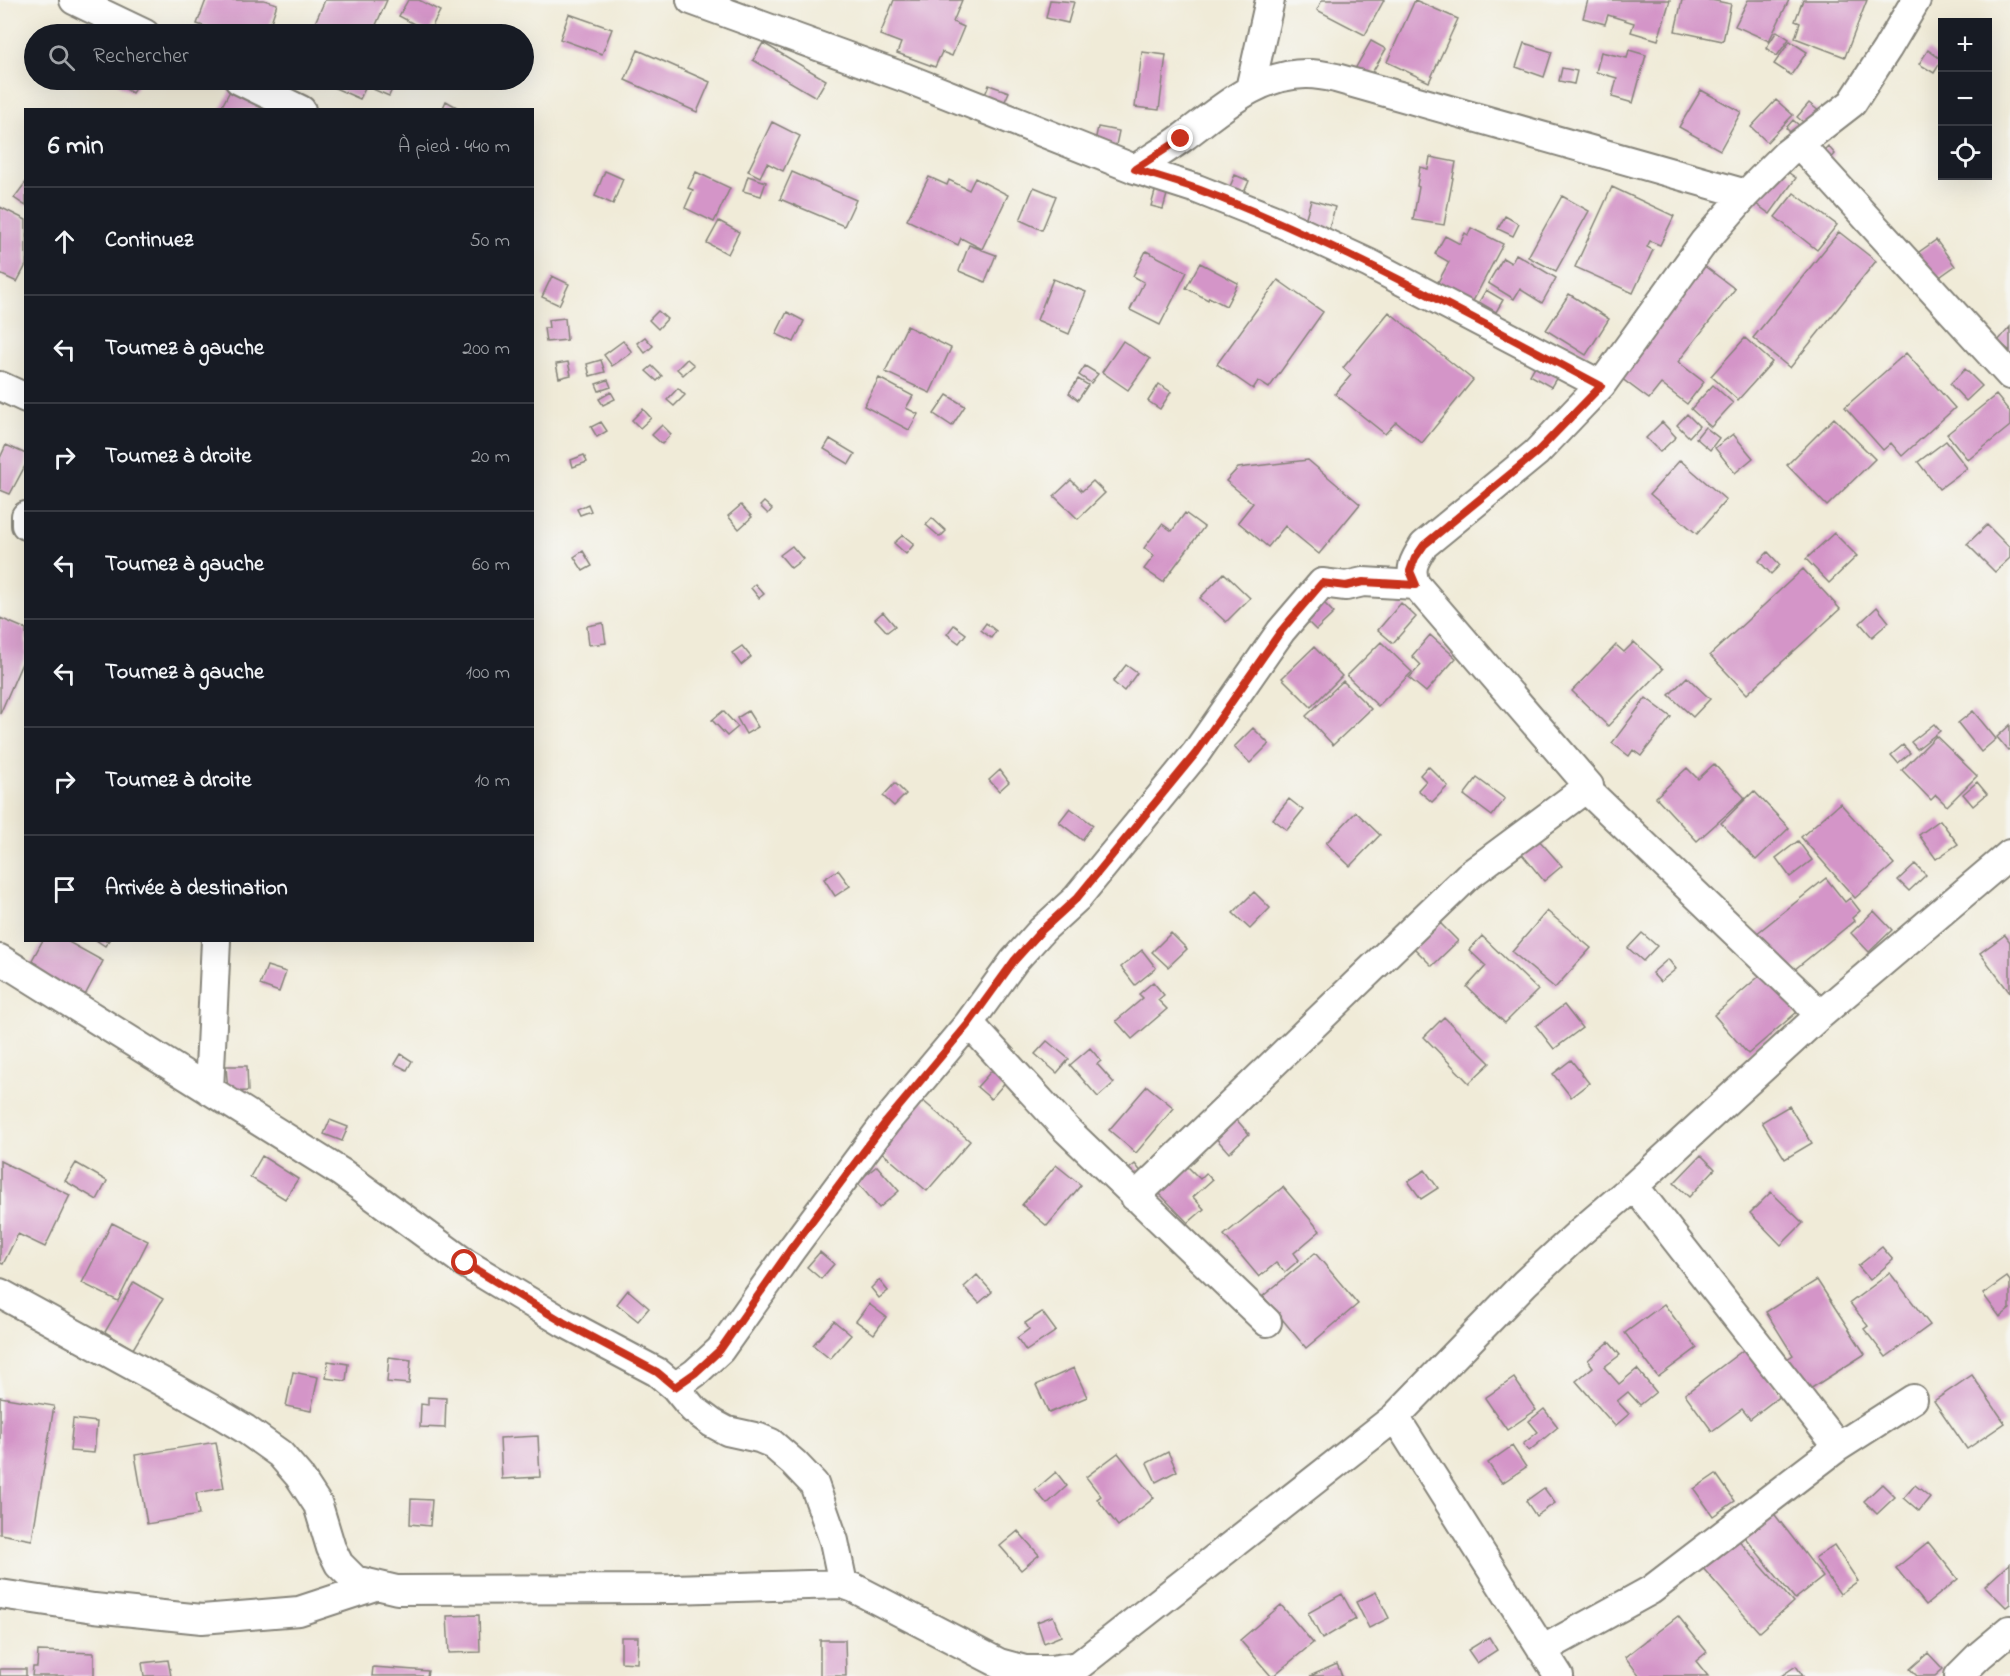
<!DOCTYPE html>
<html lang="fr">
<head>
<meta charset="utf-8">
<style>
  body { margin:0; font-family:"Indie Flower",sans-serif; background:#20242c; color:#f1f3f6 }
  .controls { position:absolute; right:18px; top:18px; display:grid; overflow:hidden; border-radius:0px; box-shadow:0 6px 24px #0002 }
  .controls button { width:54px; height:54px; display:grid; place-items:center; padding:0; border:0; border-bottom:2px solid #363941; background:#171b24; color:#f1f3f6; font:30px sans-serif }
  .stop { position:absolute; width:18px; height:18px; margin:-14px; border:4px solid #c8321e; border-radius:50%; background:#fff }
  .stop.end { background:#c8321e; border-color:#fff; box-shadow:0 2px 6px #0008 }
  .list { margin:0; padding:0; list-style:none }
  h2 { display:flex; justify-content:space-between; align-items:center; height:78px; margin:0; padding:0 24px; font-size:26px }
  h2 small { font-size:20px; font-weight:400; color:#9ea1a6 }
  .list li { display:grid; grid-template-columns:39px 1fr auto; gap:18px; align-items:center; box-sizing:border-box; height:108px; padding:0 24px; border-top:2px solid #363941 }
  .list b { display:block; font-size:22px; white-space:nowrap }
  .list em { font-size:20px; font-style:normal; color:#9ea1a6 }
  .icon { flex:none; width:33px; height:33px; fill:none; stroke:currentColor; stroke-width:2; stroke-linecap:round; stroke-linejoin:round }
  .map { position:relative; flex:none; width:2010px; height:1676px; overflow:hidden }
  .search { position:absolute; background:#171b24; box-shadow:0 6px 24px #0002; left:24px; top:24px; width:510px; height:66px; display:flex; align-items:center; gap:15px; box-sizing:border-box; padding:0 21px; border-radius:33px; color:#9ea1a6; font-size:22px }
  .panel { position:absolute; background:#171b24; box-shadow:0 6px 24px #0002; left:24px; top:108px; width:510px; height:834px; border-radius:0px }
  .map>svg:first-child { display:block }
</style>
</head>
<body>
<div class="map">
<svg width="2010" height="1676" viewBox="0 0 2010 1676">
  <rect width="100%" height="100%" fill="#f6f6f2"/>
  <filter id="ink" filterUnits="userSpaceOnUse"><feTurbulence type="fractalNoise" baseFrequency=".0167" numOctaves="2"/><feDisplacementMap in="SourceGraphic" scale="12" xChannelSelector="R" yChannelSelector="G"/><feConvolveMatrix kernelMatrix="1 2 1 2 8 2 1 2 1" color-interpolation-filters="sRGB"/></filter>
  <filter id="wash" filterUnits="userSpaceOnUse"><feTurbulence type="fractalNoise" baseFrequency=".008" numOctaves="4" result="noise"/><feDisplacementMap in="SourceGraphic" scale="24" xChannelSelector="R" yChannelSelector="G"/><feGaussianBlur stdDeviation="1.35" result="paint"/><feColorMatrix in="noise" values="0 0 0 0 0 0 0 0 0 0 0 0 0 0 0 0 0 1.4 0 .05"/><feComposite in="paint" operator="in"/></filter>
  <g filter="url(#wash)">
    <rect width="100%" height="100%" fill="#f0ebd8"/>
    <g id="blocks">
      <path fill="#d495c8" d="M206 0H264L277 4 267 34H228L197 24Z
        M325 0H387L372 34H362L351 29 348 34H334L314 25Z
        M408 0H419L440 11 429 32 399 16Z
        M894 0H962L953 22 964 27 952 56 942 52 935 67 897 53 901 43 880 35Z
        M1050 0 1074 2 1068 23 1046 18Z
        M1322 0H1384L1365 35 1317 10Z
        M1415 0 1458 19 1429 82 1387 62Z
        M1588 0H1670L1658 40 1631 32 1634 23 1608 15 1605 24 1583 18Z
        M1682 0H1711L1731 4 1723 41 1675 31Z
        M1748 0H1789L1769 41 1735 26Z
        M1803 0H1867L1845 57 1795 38 1800 23 1795 21Z
        M569 14 612 29 602 54 560 39Z
        M61 28 72 34H58Z
        M1777 31 1789 39 1777 56 1766 48Z
        M1371 41 1386 49 1369 78 1355 69Z
        M1790 41 1807 52 1791 75 1774 64Z
        M763 43 826 80 816 97 753 60Z
        M1524 43 1552 52 1544 77 1516 67Z
        M638 50 710 82 697 112 625 80Z
        M1629 50 1646 55 1633 103 1612 97 1617 78 1596 72 1601 52 1627 58Z
        M1928 50 1942 60 1934 73 1919 64Z
        M1142 52 1166 55 1159 110 1135 107Z
        M1562 68 1577 71 1574 84 1559 81Z
        M112 80H141L132 93Z
        M317 80H369L360 99Z
        M372 80H396L389 96 368 87Z
        M989 85 1009 92 1001 110 982 102Z
        M231 89 271 110H220Z
        M1701 90 1741 112 1720 150 1679 127Z
        M1776 100 1793 115 1767 142 1751 127Z
        M446 101 462 110H442Z
        M1809 103 1820 112 1808 126 1797 117Z
        M1793 120 1801 127 1793 135 1786 128Z
        M772 122 800 136 783 171 767 163 760 177 748 171Z
        M1098 127 1119 131 1115 150 1094 146Z
        M1828 146 1835 154 1828 162 1820 154Z
        M1430 157 1456 162 1444 225 1413 220 1419 187 1417 186 1420 167 1428 169Z
        M1779 166 1796 178 1770 214 1752 201Z
        M605 171 623 179 613 204 595 196Z
        M696 172 730 188 714 222 685 208 693 190 688 188Z
        M792 172 856 200 844 226 780 199Z
        M1235 175 1249 181 1242 197 1228 191Z
        M748 176 766 182 761 196 743 191Z
        M929 177 947 185 949 180 969 190 975 178 1008 195 982 249 961 238 958 245 907 220Z
        M26 182V206L14 198Z
        M1034 187 1056 196 1042 230 1020 220Z
        M1612 187 1674 216 1660 245 1650 241 1647 247 1653 250 1633 293 1575 267Z
        M1156 188 1168 191 1163 209 1151 206Z
        M1794 193 1837 225 1817 250 1775 217Z
        M1562 196 1589 211 1556 271 1528 257Z
        M1311 200 1335 207 1328 233 1303 227Z
        M0 207 26 220V265L17 282 0 274Z
        M1505 216 1519 224 1513 236 1498 229Z
        M719 221 739 232 728 254 707 243Z
        M1471 228 1503 244 1472 303 1437 284 1449 262 1435 254 1445 236 1460 244 1465 233 1468 235Z
        M1839 232 1876 261 1790 368 1753 338Z
        M1936 240 1955 266 1931 283 1912 257Z
        M969 245 996 255 985 282 959 271Z
        M1146 251 1187 272 1160 325 1130 310 1144 282 1133 276Z
        M1516 254 1556 278 1542 303 1520 289 1514 299 1488 283 1503 258 1511 263Z
        M1200 263 1238 283 1226 306 1209 297 1208 300 1186 288Z
        M1703 265 1735 289 1678 362 1704 382 1687 404 1661 384 1649 399 1617 375Z
        M552 276 569 284 559 305 542 297Z
        M1053 279 1086 292 1069 334 1037 320Z
        M1278 280 1323 312 1269 388 1258 381 1253 389 1217 364Z
        M1486 290 1503 300 1496 312 1479 302Z
        M1569 294 1609 319 1586 355 1546 330Z
        M658 311 667 319 658 329 649 320Z
        M787 312 804 321 794 342 776 334Z
        M1389 312 1473 380 1422 443 1396 422 1385 434 1335 394 1351 375 1343 368Z
        M565 318 567 340 546 342 544 328H549L548 320Z
        M907 326 951 348 930 393 885 372Z
        M2010 327V351L1998 341Z
        M645 337 653 346 645 353 637 343Z
        M1745 338 1772 362 1738 400 1711 376Z
        M623 341 632 352 612 366 604 355Z
        M1123 341 1150 359 1128 390 1102 372Z
        M1906 353 1955 408 1902 456 1891 443 1883 450 1845 407Z
        M687 359 694 365 683 375 677 369Z
        M1539 359 1560 372 1551 387 1530 375Z
        M601 360 605 372 590 376 587 364Z
        M568 362 571 375 559 378 556 364Z
        M652 366 662 376 657 381 646 371Z
        M1085 366 1098 374 1091 383 1079 375Z
        M1965 369 1982 386 1966 401 1950 384Z
        M879 378 913 396 906 408 918 414 909 430 864 406Z
        M1078 379 1088 385 1078 400 1069 393Z
        M608 380 611 387 599 391 596 384Z
        M1159 384 1171 392 1160 409 1148 401Z
        M1713 385 1733 403 1711 427 1691 409Z
        M678 388 685 395 674 406 667 400Z
        M611 392 615 399 603 405 599 399Z
        M947 395 965 406 952 426 934 414Z
        M1996 395 2010 412V426L1968 460 1947 434Z
        M643 409 651 418 640 428 632 420Z
        M1687 414 1699 426 1689 437 1677 425Z
        M1834 418 1875 459 1827 506 1787 465Z
        M601 422 607 431 597 437 591 427Z
        M1662 422 1676 437 1660 452 1646 438Z
        M662 425 671 434 662 444 652 435Z
        M1705 427 1719 438 1710 450 1696 438Z
        M1733 434 1753 458 1735 473 1715 448Z
        M830 439 855 454 849 464 824 449Z
        M1946 441 1967 468 1939 489 1918 462Z
        M6 445 26 454V464L10 494 0 490V458Z
        M584 455 587 462 573 467 571 460Z
        M1308 460 1360 504 1319 554 1285 526 1268 547 1238 522 1253 503 1226 481 1238 468Z
        M1680 460 1726 500 1697 534 1650 494Z
        M1071 480 1082 491 1093 481 1105 493 1078 519 1054 496Z
        M764 502 772 509 768 514 760 506Z
        M588 504 591 511 580 515 577 509Z
        M741 505 752 517 739 529 728 516Z
        M1185 513 1204 527 1163 582 1144 569 1154 556 1144 548 1162 524 1172 531Z
        M932 518 946 531 940 537 926 525Z
        M1987 525 2010 548V558L1995 572 1967 544Z
        M1834 533 1857 556 1829 583 1806 559Z
        M903 535 914 544 906 554 894 543Z
        M792 546 803 559 791 568 780 555Z
        M583 551 592 566 583 571 574 557Z
        M1768 552 1780 565 1771 574 1759 561Z
        M1803 569 1840 609 1747 694 1710 655Z
        M1224 573 1250 598 1226 622 1200 598Z
        M755 584 764 594 759 598 751 588Z
        M1322 601 1334 613 1316 630 1304 618Z
        M1401 603 1416 617 1393 643 1378 630Z
        M1877 607 1889 622 1872 637 1860 623Z
        M883 612 895 626 887 632 875 619Z
        M0 618 26 629V654L0 714Z
        M603 623 606 643 589 645 587 626Z
        M986 623 996 631 991 638 981 630Z
        M954 625 966 634 959 643 947 634Z
        M1430 635 1456 658 1426 692 1409 678 1421 665 1412 656Z
        M1381 642 1412 672 1378 706 1347 676Z
        M1634 642 1663 669 1608 726 1572 691 1616 645 1624 652Z
        M742 646 751 657 741 665 732 653Z
        M1314 647 1342 676 1311 707 1282 678Z
        M1126 665 1137 673 1124 691 1113 682Z
        M1687 677 1710 699 1693 717 1669 695Z
        M1343 681 1371 709 1333 745 1306 716Z
        M1646 698 1671 717 1641 756 1633 750 1629 756 1612 743Z
        M723 711 738 727 727 736 712 720Z
        M748 711 758 727 746 734 737 718Z
        M1973 711 1996 739 1981 752 1958 723Z
        M1934 724 1940 731 1917 749 1911 742Z
        M2010 725V749L2008 750 1997 737Z
        M1253 728 1269 744 1250 763 1234 747Z
        M1936 736 1977 776 1947 806 1936 795 1931 800 1902 770Z
        M1903 745 1910 753 1898 763 1891 755Z
        M1714 764 1745 798 1697 841 1656 797 1687 768 1698 779Z
        M1428 766 1448 786 1432 802 1418 790 1426 781 1420 775Z
        M1000 770 1009 782 999 791 989 780Z
        M1477 778 1505 799 1492 816 1464 795Z
        M1977 782 1987 794 1973 806 1963 794Z
        M895 783 906 794 894 806 883 796Z
        M1754 791 1789 828 1756 860 1721 823Z
        M1289 799 1303 810 1287 830 1273 819Z
        M1840 803 1894 864 1855 898 1801 837Z
        M1070 808 1093 825 1082 840 1059 822Z
        M1356 812 1380 835 1350 866 1326 843Z
        M1940 820 1958 844 1936 859 1919 835Z
        M1538 839 1562 866 1544 881 1521 853Z
        M1798 841 1812 860 1790 877 1776 858Z
        M1915 864 1926 875 1909 891 1898 880Z
        M838 870 850 886 835 896 824 879Z
        M1826 878 1845 902 1850 898 1860 911 1852 918 1854 921 1789 974 1756 934Z
        M1254 892 1270 908 1250 929 1233 913Z
        M1547 911 1591 948 1555 988 1512 952Z
        M1874 911 1892 930 1869 952 1851 933Z
        M1440 923 1458 941 1432 966 1414 948Z
        M1171 933 1187 949 1168 967 1152 952Z
        M1642 933 1657 946 1643 961 1628 948Z
        M2005 935 2010 942V993L1980 953Z
        M1482 936 1538 990 1505 1023 1467 987 1486 966 1469 950Z
        M43 940H65L103 961 82 1001 26 971Z
        M96 940H109L105 946Z
        M1142 950 1156 968 1135 985 1121 967Z
        M1668 959 1676 969 1660 982 1652 973Z
        M267 966 286 972 279 992 260 985Z
        M1763 973 1797 1012 1748 1054 1714 1015Z
        M1153 982 1164 995 1158 1000 1167 1009 1132 1039 1116 1021 1143 998 1139 994Z
        M1564 1005 1582 1028 1554 1049 1536 1026Z
        M1444 1017 1490 1063 1469 1083 1424 1037Z
        M1047 1041 1069 1059 1057 1073 1035 1054Z
        M1090 1048 1101 1061 1097 1064 1114 1083 1098 1097 1070 1065Z
        M401 1054 412 1061 407 1070 395 1064Z
        M1571 1060 1589 1083 1571 1097 1553 1074Z
        M226 1066H247L248 1091 228 1092Z
        M995 1067 1008 1079 991 1099 977 1087Z
        M1147 1086 1174 1108 1136 1153 1109 1130Z
        M922 1100 970 1141 927 1191 879 1150Z
        M1789 1106 1812 1143 1785 1159 1762 1122Z
        M1235 1118 1249 1134 1229 1153 1215 1137Z
        M330 1120 348 1127 342 1141 324 1134Z
        M1701 1155 1715 1169 1689 1197 1674 1183Z
        M262 1156 298 1179 285 1199 250 1177Z
        M0 1161 70 1195 45 1247 18 1234 3 1264 0 1263Z
        M76 1163 107 1181 97 1200 65 1181Z
        M1135 1164 1146 1178 1134 1187 1123 1174Z
        M1056 1165 1081 1185 1047 1226 1022 1205Z
        M877 1166 899 1191 879 1208 857 1182Z
        M1188 1167 1200 1179 1206 1173 1212 1180 1193 1197 1204 1209 1188 1223 1159 1193Z
        M1425 1170 1438 1188 1421 1199 1408 1181Z
        M1283 1187 1320 1231 1294 1253 1299 1260 1285 1272 1276 1263 1259 1277 1224 1235Z
        M1771 1192 1803 1223 1781 1245 1750 1213Z
        M112 1223 148 1241 118 1301 82 1283Z
        M1882 1247 1893 1260 1870 1280 1858 1266Z
        M820 1252 834 1264 821 1279 807 1267Z
        M1315 1253 1358 1304 1306 1348 1263 1296Z
        M1890 1273 1930 1325 1886 1357 1864 1329 1868 1326 1850 1303Z
        M977 1275 992 1292 979 1303 964 1287Z
        M2007 1277 2010 1281V1309L2000 1317 1983 1294Z
        M879 1280 888 1291 879 1298 871 1288Z
        M1817 1280 1865 1354 1807 1391 1787 1359 1793 1355 1766 1312Z
        M134 1282 163 1299 133 1349 105 1332Z
        M628 1290 649 1308 638 1321 617 1304Z
        M869 1304 886 1317 874 1334 856 1321Z
        M1664 1304 1697 1348 1658 1377 1625 1333Z
        M1042 1312 1056 1331 1026 1351 1017 1338 1029 1329 1025 1323Z
        M834 1321 851 1335 830 1359 813 1345Z
        M1609 1342 1620 1355 1604 1367 1619 1384 1637 1369 1656 1392 1640 1405 1628 1392 1617 1401 1629 1414 1615 1426 1576 1381 1593 1367 1588 1360Z
        M1746 1348 1781 1395 1750 1419 1742 1409 1712 1431 1685 1394Z
        M389 1357 411 1360 409 1384 387 1382Z
        M328 1361 348 1364 346 1381 326 1378Z
        M1074 1368 1087 1397 1049 1413 1036 1385Z
        M293 1372 318 1377 311 1411 286 1406Z
        M1972 1375 2005 1423 1967 1449 1934 1401Z
        M1514 1378 1536 1410 1507 1430 1485 1398Z
        M0 1397 54 1406 32 1540 0 1534Z
        M428 1397 446 1398 445 1428 420 1427 421 1404 428 1405Z
        M1544 1409 1558 1427 1529 1451 1523 1444 1538 1432 1529 1421Z
        M73 1419 97 1422 94 1453 70 1451Z
        M538 1436 540 1477 502 1479 500 1438Z
        M216 1442 224 1488 196 1493 199 1515 147 1524 135 1455Z
        M1512 1446 1526 1467 1502 1483 1488 1463Z
        M1168 1452 1177 1471 1156 1482 1147 1463Z
        M1118 1453 1154 1498 1118 1526 1097 1499 1101 1496 1086 1477Z
        M1056 1472 1067 1486 1047 1504 1035 1490Z
        M1716 1474 1735 1501 1713 1516 1694 1489Z
        M1882 1484 1895 1497 1877 1514 1864 1501Z
        M1915 1485 1930 1497 1919 1511 1904 1498Z
        M1544 1488 1555 1503 1536 1516 1526 1501Z
        M411 1499 432 1500 430 1526 410 1524Z
        M1772 1511 1823 1577 1795 1599 1743 1535Z
        M1018 1531 1039 1555 1021 1570 1000 1546Z
        M1735 1536 1793 1602 1759 1632 1701 1566Z
        M1928 1542 1958 1579 1926 1605 1896 1568Z
        M1834 1545 1858 1581 1840 1594 1815 1558Z
        M2010 1563V1604L2006 1607 1985 1586Z
        M1376 1592 1389 1618 1369 1628 1356 1602Z
        M1342 1594 1356 1619 1322 1639 1308 1613Z
        M1281 1605 1313 1643 1273 1676H1271L1240 1640Z
        M479 1615 480 1652 449 1653 447 1616Z
        M1053 1616 1061 1636 1044 1643 1037 1622Z
        M1678 1616 1707 1652 1696 1661 1708 1676H1640L1625 1657Z
        M621 1637H638L637 1663 621 1662Z
        M1489 1637 1497 1650 1477 1663 1468 1650Z
        M820 1640H845L846 1676H820Z
        M38 1651 94 1653V1676H32L33 1667H37Z
        M1928 1653 1943 1669 1935 1676H1917L1910 1669Z
        M168 1660 171 1676H144L142 1663Z
        M1337 1664 1342 1676H1310Z
        M1796 1666 1803 1676H1781Z
        M373 1667 428 1671 427 1676H372Z
        M0 1669H26V1676H0Z"/>
    </g>
  </g>
  <g filter="url(#ink)">
    <use href="#blocks" fill-opacity="0" stroke="#86847a" stroke-width="1.5"/>
    <g fill="none" stroke-linecap="round" stroke-linejoin="round">
      <defs>
        <path id="street" d="M74 0 145 34
          M691 0 906 78 1135 169 1197 189 1275 220 1370 264 1601 385
          M239 80 301 110
          M1250 89 1270 0
          M1800 145 2010 375
          M1135 169C1150 159 1167 149 1182 138 1219 111 1258 73 1308 74 1317 74 1327 76 1336 78L1746 194
          M0 386 26 398
          M26 516V525
          M0 959 342 1173 465 1263 563 1322 657 1372 675 1387 693 1409 712 1423 727 1431 759 1438 771 1443 794 1463 814 1484 834 1541 843 1584
          M1819 1016 1805 999 1586 789 1589 786 1416 585C1408 569 1415 559 1424 545L1536 453 1601 385 1704 242 1746 194 1786 154 1852 103 1887 49 1916 0
          M969 1023 1067 1130 1267 1322
          M209 1090 216 940
          M1634 1186 1838 1447
          M1135 1197 1468 876 1589 786
          M0 1293 210 1408 245 1429 280 1454 299 1476 318 1505 331 1548 339 1564 355 1580 397 1590 673 1589 843 1584 854 1588 999 1663 1025 1670H1050L1078 1666 1395 1417 1525 1283 1579 1233 1634 1186 1819 1016 2010 854
          M675 1387 695 1373 720 1350 791 1250 886 1122 969 1023 1014 961 1042 930 1077 898 1196 753 1281 631 1322 583 1346 586 1363 582 1416 585
          M1395 1417 1559 1676
          M0 1594 94 1608 202 1619 299 1611 375 1586
          M1542 1650 1651 1590 1838 1447 1913 1399
          M1959 1676 1979 1656 2010 1630"/>
      </defs>
      <use href="#street" stroke="#86847a" stroke-width="32"/>
      <use href="#street" stroke="#fff" stroke-width="28"/>
    </g>
  </g>
  <g fill="none" stroke-linecap="round" stroke-linejoin="round" filter="url(#ink)">
    <path stroke="#c8321e" stroke-width="8" d="M465 1263 563 1322 657 1372 675 1387 695 1373 720 1350 790 1250 886 1122 969 1023 1014 961 1042 930 1077 898 1196 753 1281 631 1322 583 1346 586 1363 582 1416 585 1410 571 1415 558 1424 545 1536 453 1601 386C1469 316 1339 243 1200 190 1179 182 1156 176 1135 169L1181 139"/>
  </g>
</svg>
<div class="controls">
<button>+</button>
<button>−</button>
<button><svg class="icon" aria-label="locate" viewBox="0 0 24 24"><circle cx="12" cy="12" r="6"/><path d="M12 2v4M12 18v4M2 12h4M18 12h4"/></svg></button>
</div>
<div class="stop" style="left:465px;top:1263px"></div>
<div class="stop end" style="left:1181px;top:139px"></div>
<div class="search"><svg class="icon" aria-label="search" viewBox="0 0 24 24"><circle cx="10" cy="10" r="6"/><path d="M15 15l6 6"/></svg>Rechercher</div>
<section class="panel">
<h2>6 min<small>À pied · 440 m</small></h2>
<ul class="list">
<li><svg class="icon" aria-label="ahead" viewBox="0 0 24 24"><path d="M12 20V5M6 11l6-6 6 6"/></svg><div><b>Continuez</b></div><em>50 m</em></li>
<li><svg class="icon" aria-label="left" viewBox="0 0 24 24"><path d="M17 20v-9H6M10 6l-5 5 5 5"/></svg><div><b>Tournez à gauche</b></div><em>200 m</em></li>
<li><svg class="icon" aria-label="right" viewBox="0 0 24 24"><path d="M7 20v-9h11M14 6l5 5-5 5"/></svg><div><b>Tournez à droite</b></div><em>20 m</em></li>
<li><svg class="icon" aria-label="left" viewBox="0 0 24 24"><path d="M17 20v-9H6M10 6l-5 5 5 5"/></svg><div><b>Tournez à gauche</b></div><em>60 m</em></li>
<li><svg class="icon" aria-label="left" viewBox="0 0 24 24"><path d="M17 20v-9H6M10 6l-5 5 5 5"/></svg><div><b>Tournez à gauche</b></div><em>100 m</em></li>
<li><svg class="icon" aria-label="right" viewBox="0 0 24 24"><path d="M7 20v-9h11M14 6l5 5-5 5"/></svg><div><b>Tournez à droite</b></div><em>10 m</em></li>
<li><svg class="icon" aria-label="arrive" viewBox="0 0 24 24"><path d="M6 21V4h12l-3 4 3 4H6"/></svg><div><b>Arrivée à destination</b></div></li>
</ul>
</section>
</div>
</body>
</html>
